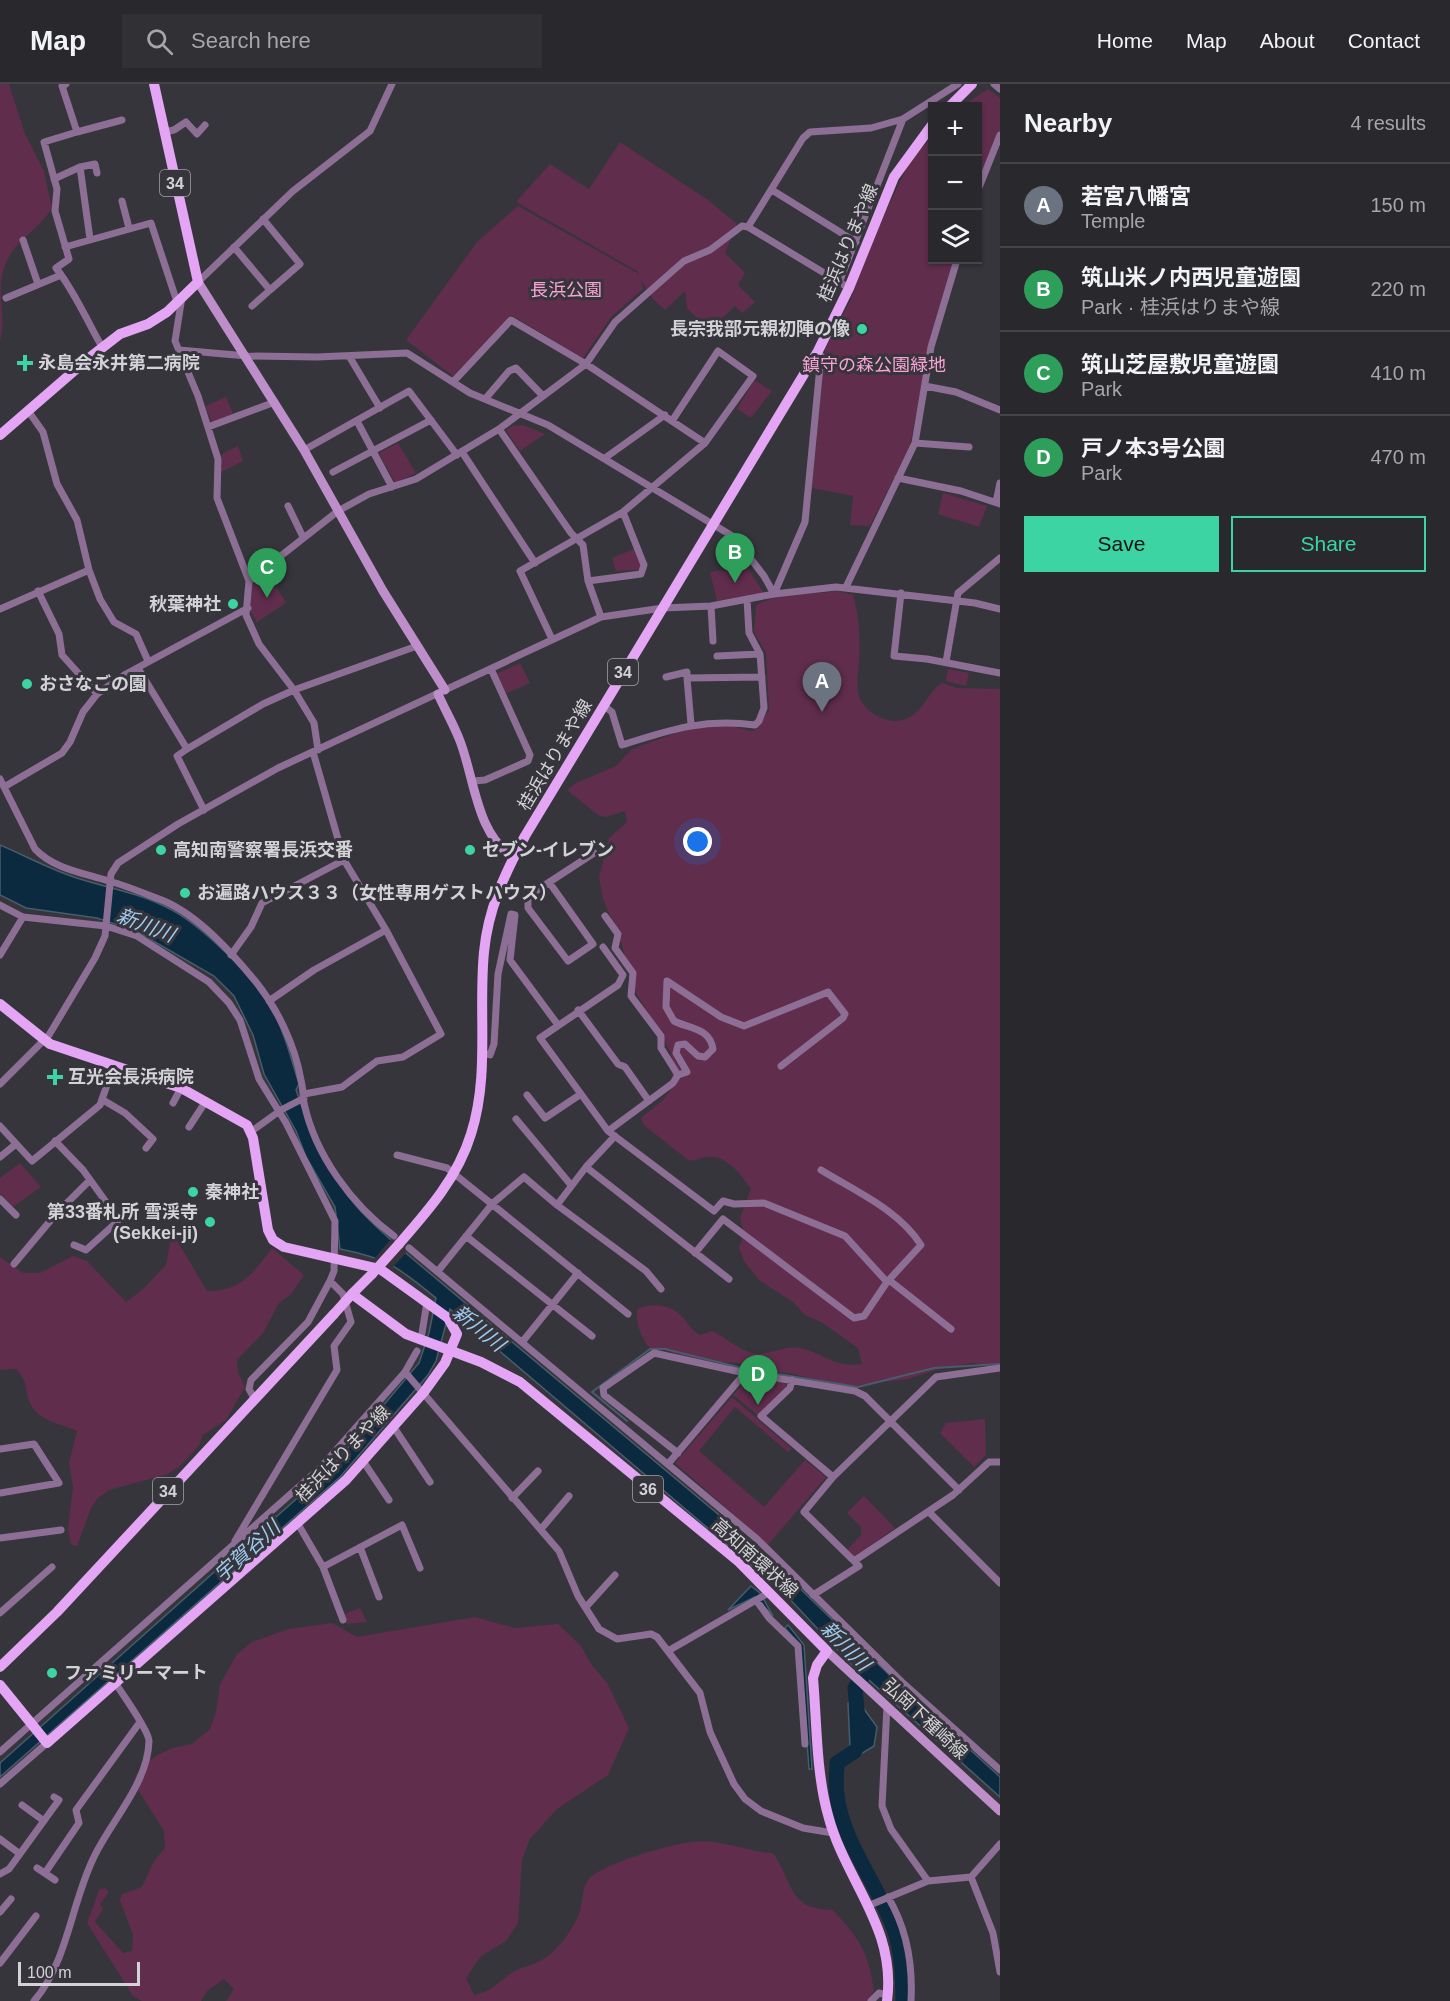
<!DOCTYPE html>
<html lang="en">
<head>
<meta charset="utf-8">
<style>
  body { margin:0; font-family:Arial,"Noto Sans JP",sans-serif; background:#303035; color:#f1f3f6 }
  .controls { position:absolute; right:18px; top:18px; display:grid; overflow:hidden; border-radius:0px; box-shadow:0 2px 4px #0004 }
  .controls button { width:54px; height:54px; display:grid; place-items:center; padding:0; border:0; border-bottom:2px solid #444449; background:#28282d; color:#f1f3f6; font:30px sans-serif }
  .scale { position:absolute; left:18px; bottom:15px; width:122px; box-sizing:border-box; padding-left:6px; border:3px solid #d3d2d6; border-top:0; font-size:16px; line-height:21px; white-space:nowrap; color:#d3d2d6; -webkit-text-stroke:4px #36353c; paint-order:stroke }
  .you { position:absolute; left:698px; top:758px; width:21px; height:21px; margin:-15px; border:4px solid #fff; border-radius:50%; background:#1a73e8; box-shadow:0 0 0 9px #1a73e833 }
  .badge { display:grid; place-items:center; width:39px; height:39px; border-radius:50%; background:#3cd4a3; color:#fff; font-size:20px; font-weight:700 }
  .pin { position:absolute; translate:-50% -50px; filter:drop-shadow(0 2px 3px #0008) }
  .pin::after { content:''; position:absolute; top:32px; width:21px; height:18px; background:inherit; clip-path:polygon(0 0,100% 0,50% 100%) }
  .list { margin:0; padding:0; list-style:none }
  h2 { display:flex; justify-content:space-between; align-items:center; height:78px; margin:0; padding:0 24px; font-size:26px }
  h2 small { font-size:20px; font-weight:400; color:#a5a6aa }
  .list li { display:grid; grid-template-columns:39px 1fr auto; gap:18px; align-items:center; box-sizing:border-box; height:84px; padding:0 24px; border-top:2px solid #444449 }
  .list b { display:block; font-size:22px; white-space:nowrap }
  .list p { margin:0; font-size:20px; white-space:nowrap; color:#a5a6aa }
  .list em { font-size:20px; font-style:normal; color:#a5a6aa }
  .actions { display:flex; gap:12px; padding:18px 24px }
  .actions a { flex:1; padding:14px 0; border:2px solid #3cd4a3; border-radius:0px; text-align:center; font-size:21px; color:#3cd4a3 }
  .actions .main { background:#3cd4a3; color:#111 }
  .icon { flex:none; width:33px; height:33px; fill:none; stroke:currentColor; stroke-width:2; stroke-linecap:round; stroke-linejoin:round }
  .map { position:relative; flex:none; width:1000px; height:1917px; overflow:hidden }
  header { display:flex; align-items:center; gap:36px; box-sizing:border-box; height:84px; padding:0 30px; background:#28282d; border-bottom:2px solid #444449 }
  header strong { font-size:28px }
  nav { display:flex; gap:33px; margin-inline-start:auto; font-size:21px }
  .search { width:420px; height:54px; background:#303035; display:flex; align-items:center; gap:15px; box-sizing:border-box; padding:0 21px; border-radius:0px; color:#a5a6aa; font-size:22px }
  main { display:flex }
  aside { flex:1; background:#28282d }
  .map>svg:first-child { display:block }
</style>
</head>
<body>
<header>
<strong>Map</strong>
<div class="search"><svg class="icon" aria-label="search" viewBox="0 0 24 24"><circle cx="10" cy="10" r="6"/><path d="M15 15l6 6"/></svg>Search here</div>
<nav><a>Home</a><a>Map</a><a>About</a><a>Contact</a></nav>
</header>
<main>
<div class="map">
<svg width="1000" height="1917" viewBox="0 0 1000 1917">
  <rect width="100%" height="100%" fill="#36353c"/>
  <path fill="#602d4c" d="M0 0H9L25 50 44 87 52 124C34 153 7 156 1 198 0 219 5 238 0 258Z
    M988 5 1000 14V48L978 98V22H962Z
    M932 53V176H954L929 262 910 362 870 442 850 441 853 412 812 404 825 265 850 217 874 152 910 77Z
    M620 58 708 116 737 140 725 169 745 189 738 201 755 218 742 229 735 222 709 247 687 224 685 207 665 226 653 215 641 196 643 205 611 233 583 274 511 231 453 292 406 256 477 158 518 122 639 190 637 187 516 118 550 80 589 105Z
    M754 296 772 307 751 334 737 325Z
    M226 313 233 330 212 339 205 322Z
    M523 341 545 350 520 367 506 346 512 342Z
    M398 359 416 389 395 399 379 369Z
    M238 362 243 377 221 388 222 370Z
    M943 409 987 422 979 443 938 430Z
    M634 465 641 481 638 486 616 487 612 474Z
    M747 483 764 509 717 517 710 488Z
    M267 487 286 519 257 538 250 527 252 499Z
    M837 507 853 511C860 534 860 556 859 580 858 590 856 602 859 612 865 630 891 643 908 634 925 626 927 608 942 599L957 604 1000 605V1280L990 1283 973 1279 939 1285 908 1295 845 1303 793 1290 754 1285 739 1279 695 1277 662 1265H650C641 1252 636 1242 637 1226 648 1219 665 1220 677 1228 687 1235 689 1245 700 1251L712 1247C725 1253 736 1264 749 1268 766 1274 783 1261 800 1264 825 1269 831 1284 862 1280L858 1264 821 1238 805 1231 794 1219 759 1196 744 1177 739 1164 744 1150 740 1134 751 1105C741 1091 727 1070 706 1073 699 1074 696 1078 688 1076L644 1041 641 1034 663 1016 672 1004 671 969 632 902 622 861 603 815 599 793 609 754 627 738 625 727 606 733 598 731 567 706 576 699 616 682 632 665 689 644 721 639 751 647 757 645 769 626 766 569 754 548 756 521C781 508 809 511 837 507Z
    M520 579 530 599 505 610 496 590Z
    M948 585 969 589 966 602 946 597Z
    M20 1079 41 1103 13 1123 0 1109V1094Z
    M172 1148 207 1207C242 1207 253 1189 272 1164L304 1191 291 1210 279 1219 263 1249 237 1276 238 1288 245 1303 226 1336 203 1351 199 1361 181 1381 168 1390 109 1406 98 1414 91 1424 77 1462 71 1461 68 1444 73 1403 69 1379 77 1347C61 1339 39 1338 30 1319 23 1303 30 1301 16 1285L0 1286V1173L23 1189H40L73 1172 87 1177 126 1218 142 1206 166 1181Z
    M749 1293 787 1300 785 1306 759 1332 733 1311Z
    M732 1313 792 1365 788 1368 735 1323 699 1367 764 1423 805 1376 826 1393 768 1461 675 1379Z
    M985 1335 986 1371 974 1383 940 1349 946 1339Z
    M864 1412 895 1444 854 1473 847 1466 861 1451V1443L847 1429Z
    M360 1524 367 1538 347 1540 344 1530Z
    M475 1533 514 1544 558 1540 581 1562 591 1580 607 1599 629 1644 608 1691 557 1725 530 1755 522 1776 518 1839 506 1857 481 1872 466 1894 474 1911C494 1907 497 1898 513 1888 520 1884 526 1883 534 1880 554 1872 571 1849 579 1830 583 1819 581 1804 589 1795 601 1780 671 1760 692 1758 719 1754 746 1768 773 1769 794 1799 787 1825 833 1826 860 1856 868 1866 874 1907L867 1917H226L234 1905 224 1895 207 1907 201 1917H142L133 1912 87 1839 99 1806 105 1804 109 1808 100 1820 103 1825 95 1838 123 1869 132 1867 133 1851 120 1816 122 1810 142 1803 154 1777 165 1764 164 1747 133 1698 140 1684 156 1672 172 1664 192 1660 210 1645 216 1628 220 1600 237 1570 252 1558 289 1545 332 1539 357 1553Z"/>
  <path fill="#0b2a3f" stroke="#475c6c" stroke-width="1.5" d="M0 761C26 772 53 787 80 795 109 804 138 809 166 823 199 838 253 892 271 923 284 947 291 974 299 1000L296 1006C310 1047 328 1091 358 1124 373 1141 391 1156 408 1171L755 1461 907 1608 1000 1693V1713L850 1579 783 1508 450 1225 436 1277 428 1291 340 1393 0 1693V1679L331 1384 419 1279 429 1249 436 1214C398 1183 389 1175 340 1165L335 1123 306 1073 296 1047 264 990 253 951 234 912 214 892 136 847 97 834 26 824 0 811Z
    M751 1502 760 1509 773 1532 755 1513 728 1526Z
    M788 1541 804 1561 812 1685H809L800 1561 785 1544Z
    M859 1618 877 1643 874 1662 840 1683 837 1675 853 1666 850 1663 848 1619Z"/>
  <path fill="#36353c" d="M392 1154 407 1168 392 1184 373 1176Z"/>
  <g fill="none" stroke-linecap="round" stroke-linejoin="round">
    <path stroke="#475c6c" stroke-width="2" d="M627 1337 592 1308 650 1265H665L746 1285 858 1303 934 1284 1000 1280"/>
    <path stroke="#0b2a3f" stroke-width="15" d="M858 1637 855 1604 868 1584
      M855 1667 837 1679C837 1689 835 1701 837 1711 842 1758 880 1803 895 1848 902 1869 903 1895 903 1917"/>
    <path stroke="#8d6f95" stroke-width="7" d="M66 0 62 2 77 48 44 58 57 105 55 127 69 175 56 184C75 208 87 237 102 263
      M994 0 1000 5
      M77 48 122 36
      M164 48 174 46 186 38 197 50 205 41
      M80 83 90 155
      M54 95 80 83 95 80 97 89
      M772 106 856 158
      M978 106 1000 51
      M122 117 129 144
      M748 143 803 54 810 48 871 44 903 35 958 0
      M23 156 38 200
      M65 163 151 139 177 218
      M234 163 270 206 300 180 263 135
      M198 198 293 107 370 47 392 0
      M839 199 903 35
      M182 213 175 257 198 312 218 375 217 414 249 497 246 531 259 560 294 606 417 562
      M6 214 61 191
      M252 222 270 206
      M179 266 247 272 317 273 407 269 470 309 548 341 734 453 764 492 774 510
      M349 272 380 324
      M453 298 511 236 586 280 705 359 753 292 718 267 672 337
      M925 302 956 308 1000 326
      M486 314 509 287 516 284 543 312
      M29 328 43 348 57 400 77 436 89 486 100 515 114 538 136 550 148 577
      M357 337 392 403
      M208 343 275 318
      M499 345 571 449 583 461 588 497 601 533
      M915 359 969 363
      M304 366 409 307 457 371
      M462 368 535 479
      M605 374 665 331
      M333 388 431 336
      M898 394 961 407 1000 420
      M996 418 1000 399
      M288 422 303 453
      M249 497 338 427 369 410 416 395 499 345 586 280 615 238 684 177 710 166 742 142 748 143 849 204
      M588 497 641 490 644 481 623 428
      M846 503 915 359 931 263 957 176
      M38 507 59 550 62 571 97 610
      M901 509 894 572 927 575 1000 589
      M774 510 805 438 821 272 818 267
      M711 522 713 557
      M0 525 89 486
      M552 555 520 487 623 428 705 359
      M717 572 760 570
      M946 578 958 509 1000 474
      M138 584 187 665 177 672 204 726
      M666 593 687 588V594
      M604 622 612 628 622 661C669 646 704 634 755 641L759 637 764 624 760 570 749 549 747 515
      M691 640 687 594 762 593
      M187 665 263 620 294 606 314 639 318 666
      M0 695 35 765C54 785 83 789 109 797 127 802 146 810 164 817 199 832 232 869 256 898 278 926 295 961 301 996 303 1004 303 1011 304 1019 315 1071 352 1121 394 1152
      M474 697 485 696 528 677 530 671 491 585
      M4 703 62 669 70 658 83 628 97 610 126 590 248 524
      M549 798 593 860 568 877 528 824V812L594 769
      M0 821 23 833 106 842 137 852 209 898 229 919 240 936 259 995 286 1039 335 1137 334 1187 330 1197 308 1238 251 1296 249 1305 254 1314
      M605 832 618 850 615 864 633 889 631 912 661 952V964L678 991
      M603 863 623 891 618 901 540 954 608 1047 714 1127 723 1117 734 1120 764 1119 845 1152 887 1198
      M0 871 23 833
      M231 871 251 843 262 819 344 776
      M269 917 314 886 386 846
      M578 926 618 980 625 983 649 1017
      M483 969 490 971 494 960 498 890 511 830 515 831 510 876 558 941
      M0 1000 49 951 95 874 105 852 111 790 118 779 178 740 278 684 601 533 663 524 711 522 774 510 836 503 975 519 1000 525
      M304 1010 342 1003 377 977 403 973 441 950 386 846 344 776 313 668
      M527 1011 545 1034 581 1010
      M103 1016 125 1029 153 1055 146 1064
      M173 1019 181 1004
      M516 1035 571 1101
      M0 1042 32 1077 100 1021 114 981
      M189 1043 206 1017
      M252 1047 281 1026 304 1014
      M608 1047 673 999 678 991 687 988 676 969 678 961 685 960 698 972 705 973 713 965C710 944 690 945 674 937L666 923 667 897 721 933 744 942 828 908 845 930 843 934 781 982
      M55 1057 83 1086 119 1136 86 1166 74 1161
      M397 1071 447 1084 628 1230
      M0 1073 16 1060
      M586 1083 729 1195
      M0 1115 16 1131
      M557 1121 586 1083 615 1052
      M466 1152 592 1252
      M409 1164 757 1455 902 1598 1000 1686
      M695 1169 723 1135 854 1234 864 1232 887 1198 921 1161C899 1126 855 1107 821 1086
      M14 1180 56 1130 90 1096
      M438 1187 493 1119 524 1093 557 1121 646 1187 661 1205
      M889 1196 951 1245
      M422 1249 427 1218
      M523 1257 578 1189
      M1000 1284 936 1293 833 1393 804 1428 854 1477 953 1411 989 1378H1000
      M405 1288 559 1467 578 1512 599 1545 617 1555 651 1550 657 1553 700 1609 710 1648 734 1700 745 1715 761 1727 803 1744 833 1749
      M792 1296 790 1304 761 1332 833 1393
      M393 1342 430 1398
      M0 1365 34 1360 59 1399 0 1409
      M678 1369 604 1311 603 1304 654 1269 745 1289 855 1307 865 1312 959 1406
      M363 1377 389 1416
      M668 1380 745 1289
      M512 1414 538 1387
      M929 1428 1000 1499
      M298 1440 323 1483 343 1536
      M541 1445 569 1412
      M0 1454 61 1446
      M235 1457 337 1286 334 1262 351 1238 343 1210 330 1197
      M360 1463 379 1513
      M323 1483 402 1441 420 1484
      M813 1511 859 1482 854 1477
      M756 1516 769 1534 798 1562 805 1660
      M586 1523 615 1491
      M0 1529 52 1483
      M668 1567 770 1508
      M887 1622 882 1722 891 1745 928 1797
      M0 1668 321 1383 405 1288 417 1267
      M0 1700 47 1659
      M22 1721 44 1737
      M0 1755 20 1770
      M37 1784 55 1796
      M45 1789 79 1739 76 1726 140 1638
      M0 1790 9 1785 59 1716 54 1713
      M971 1793 993 1849 1000 1888
      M888 1813C907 1845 913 1880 911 1917
      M870 1821 928 1797 971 1793 1000 1760
      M0 1828 11 1815
      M0 1879 36 1832
      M34 1917C67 1879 71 1821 93 1775 110 1738 148 1700 149 1657 149 1646 110 1591 101 1580
      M871 1917 879 1909 888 1911"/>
    <path stroke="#be8ecb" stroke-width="9" d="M198 198 304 366 383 507 445 606
      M438 610C445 626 454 641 460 657 475 696 476 749 513 773
      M827 1567 1000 1727"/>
    <path stroke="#e3a5f4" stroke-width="10" d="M950 22 972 0
      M0 351 89 274 120 250 148 240 167 228 198 198 154 0
      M0 920 50 960 181 1004 247 1041 253 1054 268 1146 273 1156 284 1163 380 1185 448 1234 457 1250 445 1279 424 1308 346 1396 47 1659 0 1601
      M399 1160C428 1127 458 1093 471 1050 490 991 478 928 484 868 488 825 505 789 525 752L818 267 849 204 894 93 932 41
      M372 1190 352 1210 406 1250 481 1278 520 1298 739 1478 827 1567 817 1581 813 1594C817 1639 816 1688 828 1731 845 1797 897 1843 887 1917
      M0 1583 57 1528 334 1230"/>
    <path stroke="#e3a5f4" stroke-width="10" d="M372 1190 399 1160
      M334 1230 352 1210"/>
  </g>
  <g fill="#3cd4a3" stroke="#36353c" stroke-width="2">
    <circle cx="862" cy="245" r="6"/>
    <path d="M22 270h6v6h6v6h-6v6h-6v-6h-6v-6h6z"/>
    <circle cx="233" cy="520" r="6"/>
    <circle cx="27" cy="600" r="6"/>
    <circle cx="161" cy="766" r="6"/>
    <circle cx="470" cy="766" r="6"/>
    <circle cx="185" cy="809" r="6"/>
    <path d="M52 984h6v6h6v6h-6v6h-6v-6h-6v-6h6z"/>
    <circle cx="193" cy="1108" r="6"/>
    <circle cx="210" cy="1138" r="6"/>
    <circle cx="52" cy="1589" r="6"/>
  </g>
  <g text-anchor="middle" stroke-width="6" stroke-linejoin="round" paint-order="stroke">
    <g fill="#36353c" stroke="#a4a3a8" stroke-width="1.5">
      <rect x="160" y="86" width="30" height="26" rx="4.5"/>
      <rect x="608" y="575" width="30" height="26" rx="4.5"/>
      <rect x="633" y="1392" width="30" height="26" rx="4.5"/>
      <rect x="153" y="1394" width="30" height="26" rx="4.5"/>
    </g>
    <g font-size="16" font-weight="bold" fill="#d3d2d6">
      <text x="175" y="105">34</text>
      <text x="623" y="594">34</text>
      <text x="648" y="1411">36</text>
      <text x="168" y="1413">34</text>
    </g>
    <g font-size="18" fill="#d3d2d6" stroke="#36353c">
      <text transform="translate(848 159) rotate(-67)" y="6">桂浜はりまや線</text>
      <text transform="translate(555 671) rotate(-59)" y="6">桂浜はりまや線</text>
      <text transform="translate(343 1370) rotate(-46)" y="6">桂浜はりまや線</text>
      <text transform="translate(755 1474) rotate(42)" y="6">高知南環状線</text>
      <text transform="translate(925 1635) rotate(43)" y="6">弘岡下種崎線</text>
    </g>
    <g font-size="18" fill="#f9a3d5" stroke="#36353c">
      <text x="566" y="212">長浜公園</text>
      <text x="874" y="287">鎮守の森公園緑地</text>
    </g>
    <g font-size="18" font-weight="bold" fill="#d3d2d6" stroke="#36353c" text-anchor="start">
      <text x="850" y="251" text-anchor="end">長宗我部元親初陣の像</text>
      <text x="38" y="285">永島会永井第二病院</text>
      <text x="221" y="526" text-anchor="end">秋葉神社</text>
      <text x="39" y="606">おさなごの園</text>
      <text x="173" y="772">高知南警察署長浜交番</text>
      <text x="482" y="772">セブン-イレブン</text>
      <text x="197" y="815">お遍路ハウス３３（女性専用ゲストハウス）</text>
      <text x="68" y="999">互光会長浜病院</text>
      <text x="205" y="1114">秦神社</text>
      <text x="198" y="1134" text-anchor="end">第33番札所 雪渓寺<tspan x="198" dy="21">(Sekkei-ji)</tspan></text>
      <text x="64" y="1595">ファミリーマート</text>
    </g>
    <g font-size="20" font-style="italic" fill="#9fcdf2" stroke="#36353c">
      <text transform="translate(146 841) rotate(21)" y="7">新川川</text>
      <text transform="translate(479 1244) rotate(39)" y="7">新川川</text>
      <text transform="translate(247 1467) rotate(-42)" y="7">宇賀谷川</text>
      <text transform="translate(846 1562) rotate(45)" y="7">新川川</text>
    </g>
  </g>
</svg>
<div class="controls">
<button>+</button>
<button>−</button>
<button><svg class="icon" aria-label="layers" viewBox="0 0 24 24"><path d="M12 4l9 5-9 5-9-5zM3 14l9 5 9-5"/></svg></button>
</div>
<div class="scale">100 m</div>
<div class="you"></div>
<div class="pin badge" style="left:822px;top:628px;background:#6b7280">A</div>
<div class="pin badge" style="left:735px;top:499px;background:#2e9e5b">B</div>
<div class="pin badge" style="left:267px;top:514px;background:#2e9e5b">C</div>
<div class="pin badge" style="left:758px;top:1321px;background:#2e9e5b">D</div>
</div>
<aside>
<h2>Nearby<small>4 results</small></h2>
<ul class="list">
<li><span class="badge" style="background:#6b7280">A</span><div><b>若宮八幡宮</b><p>Temple</p></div><em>150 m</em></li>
<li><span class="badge" style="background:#2e9e5b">B</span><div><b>筑山米ノ内西児童遊園</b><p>Park · 桂浜はりまや線</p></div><em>220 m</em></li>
<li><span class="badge" style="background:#2e9e5b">C</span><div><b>筑山芝屋敷児童遊園</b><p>Park</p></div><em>410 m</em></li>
<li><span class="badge" style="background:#2e9e5b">D</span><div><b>戸ノ本3号公園</b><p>Park</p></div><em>470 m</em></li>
</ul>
<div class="actions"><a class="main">Save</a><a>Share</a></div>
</aside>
</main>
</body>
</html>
